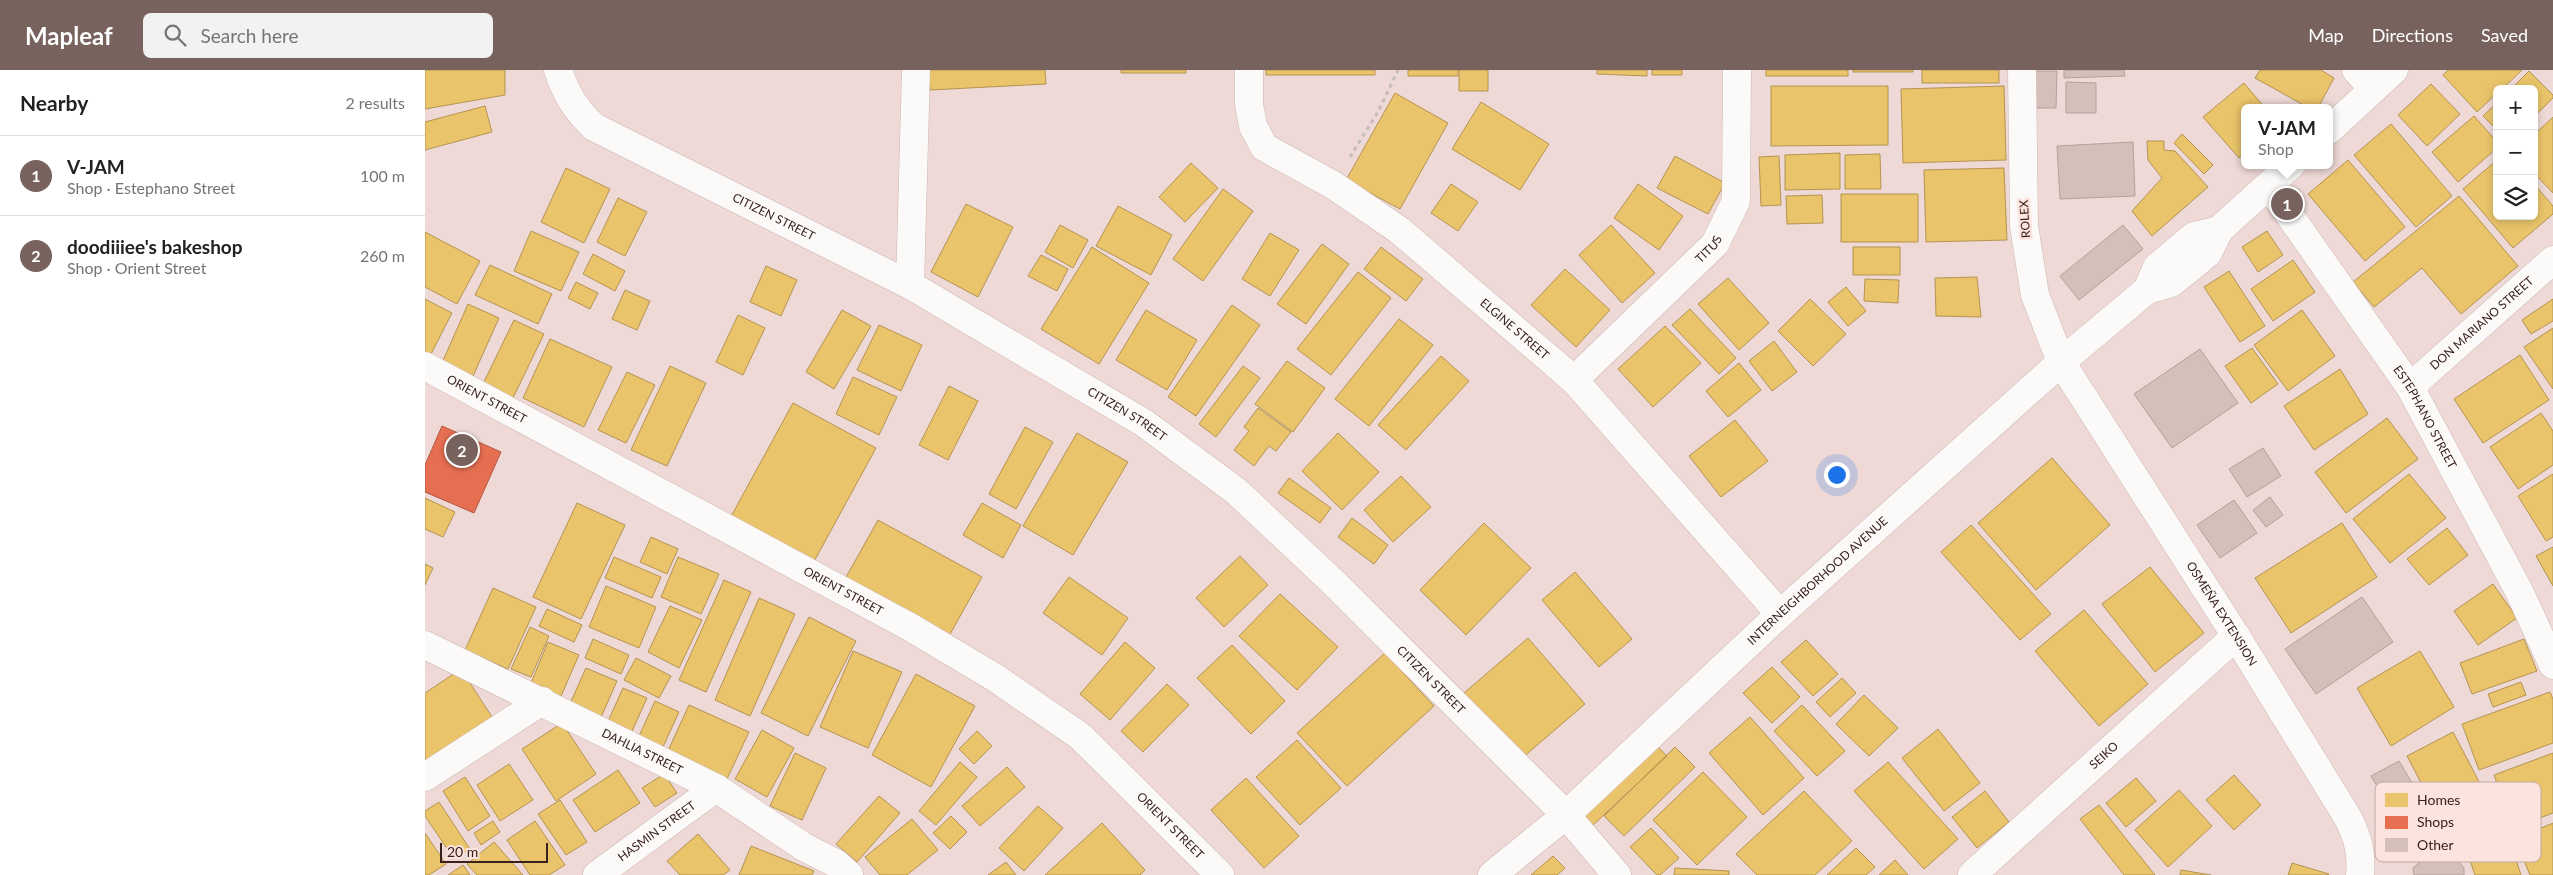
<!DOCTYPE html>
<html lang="en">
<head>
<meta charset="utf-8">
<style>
  body { margin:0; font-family:Lato,sans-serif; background:#f2f2f2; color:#202124 }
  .controls { position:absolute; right:15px; top:15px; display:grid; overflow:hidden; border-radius:8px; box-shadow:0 2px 8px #0003 }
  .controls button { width:45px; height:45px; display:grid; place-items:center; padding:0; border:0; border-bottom:1px solid #e0e0e0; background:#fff; color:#202124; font:25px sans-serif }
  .scale { position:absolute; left:15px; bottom:12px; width:108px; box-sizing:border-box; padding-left:5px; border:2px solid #39221e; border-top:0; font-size:14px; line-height:18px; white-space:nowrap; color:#39221e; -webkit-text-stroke:4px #fce3de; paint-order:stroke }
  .you { position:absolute; left:1411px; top:404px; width:18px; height:18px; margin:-12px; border:4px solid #fff; border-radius:50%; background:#1a73e8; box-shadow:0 0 0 8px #1a73e833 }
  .badge { display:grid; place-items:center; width:32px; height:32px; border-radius:50%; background:#78625e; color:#fff; font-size:16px; font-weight:700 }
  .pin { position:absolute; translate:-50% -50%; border:2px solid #fff; box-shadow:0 1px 5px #0006 }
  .popup { position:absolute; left:1816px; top:34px; width:92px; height:65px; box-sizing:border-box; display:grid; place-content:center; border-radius:8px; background:#fff; filter:drop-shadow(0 1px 4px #0005); font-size:16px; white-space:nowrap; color:#757577 }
  .popup b { font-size:19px; color:#202124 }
  .popup::after { content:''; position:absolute; left:50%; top:100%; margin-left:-10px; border:10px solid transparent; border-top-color:#fff }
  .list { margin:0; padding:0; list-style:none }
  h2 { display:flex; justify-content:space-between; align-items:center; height:65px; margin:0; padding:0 20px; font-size:21px }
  h2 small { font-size:16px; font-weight:400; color:#757577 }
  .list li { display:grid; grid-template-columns:32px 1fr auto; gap:15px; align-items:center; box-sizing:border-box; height:80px; padding:0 20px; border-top:1px solid #e0e0e0 }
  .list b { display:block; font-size:19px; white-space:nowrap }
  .list p { margin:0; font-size:16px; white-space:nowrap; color:#757577 }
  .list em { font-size:16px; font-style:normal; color:#757577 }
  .icon { flex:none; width:28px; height:28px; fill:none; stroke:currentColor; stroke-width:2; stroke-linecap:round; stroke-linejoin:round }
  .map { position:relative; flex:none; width:2128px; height:805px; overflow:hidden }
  header { display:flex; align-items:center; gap:30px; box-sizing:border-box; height:70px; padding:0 25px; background:#78625e; color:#fff }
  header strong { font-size:24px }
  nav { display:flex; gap:28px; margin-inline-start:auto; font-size:18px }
  .search { width:350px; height:45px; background:#f2f2f2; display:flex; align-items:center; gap:12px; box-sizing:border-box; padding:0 18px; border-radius:8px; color:#757577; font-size:19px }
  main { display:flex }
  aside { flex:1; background:#fff }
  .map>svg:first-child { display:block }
</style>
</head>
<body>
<header>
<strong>Mapleaf</strong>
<div class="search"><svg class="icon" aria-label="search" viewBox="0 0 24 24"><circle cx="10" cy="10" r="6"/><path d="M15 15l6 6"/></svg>Search here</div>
<nav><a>Map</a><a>Directions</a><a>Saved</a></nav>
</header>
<main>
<aside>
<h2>Nearby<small>2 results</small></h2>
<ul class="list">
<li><span class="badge">1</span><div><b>V-JAM</b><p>Shop · Estephano Street</p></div><em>100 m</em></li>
<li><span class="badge">2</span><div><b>doodiiiee's bakeshop</b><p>Shop · Orient Street</p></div><em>260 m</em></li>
</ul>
</aside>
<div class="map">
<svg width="2128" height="805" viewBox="0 0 2128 805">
  <rect width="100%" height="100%" fill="#eed9d6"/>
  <path fill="#e9c46a" stroke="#b49353" d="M0 0H80V25L0 39Z
    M504 0H620L621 14 505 20Z
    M696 0H761V3H696Z
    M841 0H950V5H841Z
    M983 0H1033V6H983Z
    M1034 0H1063V21H1034Z
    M1172 0H1222V6L1172 4Z
    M1227 0H1257V5H1227Z
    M1341 0H1423V6H1341Z
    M1428 0H1488V2H1428Z
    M1497 0H1574V13H1497Z
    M1835 0H1896L1909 8 1893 38H1884L1830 8Z
    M2023 0H2097L2077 19H2072V23L2052 42 2018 5Z
    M2104 1 2128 25V28L2109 47V19H2086Z
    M1819 13 1840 38H1820V83L1814 88 1778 47Z
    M2006 14 2035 44 2002 76 1973 45Z
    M1346 16H1463V75L1346 76Z
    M1579 16 1581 90 1478 93 1476 19Z
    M970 23 1023 53 975 139 921 110Z
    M1056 32 1124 74 1095 120 1027 79Z
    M2072 33V60L2058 46Z
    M60 36 67 62 0 80V52Z
    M2049 46 2072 72V78L2033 112 2007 82Z
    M2128 47V123L2109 103V65Z
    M1966 54 2027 126 1991 157 1929 85Z
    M1757 64 1788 95 1779 104 1749 73Z
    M1722 71H1739V80L1750 81 1783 117 1727 166 1707 141 1737 108 1723 90Z
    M1415 83V119L1360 120V85Z
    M1455 84 1456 119H1420V85Z
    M1250 86 1300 113 1283 144 1232 118Z
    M1354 86 1356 135 1336 136 1334 87Z
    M1923 90 1980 157 1940 191 1883 124Z
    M2072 90V146H2109V114L2128 136V144L2088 178 2038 119Z
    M766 93 793 118 760 152 734 127Z
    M141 98 185 119 159 173 116 152Z
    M1579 98 1582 170 1501 172 1499 100Z
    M1026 114 1053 132 1033 161 1006 143Z
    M1213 114 1258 146 1234 180 1189 148Z
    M798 119 828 141 778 211 748 189Z
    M1416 124H1493V172H1416Z
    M1397 125 1398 153 1362 154 1361 126Z
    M2034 126 2093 196 2036 244 1997 198 1949 237 1928 212Z
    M193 128 222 142 200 186 172 172Z
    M541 134 588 157 553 227 506 202Z
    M693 136 747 165 726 205 671 176Z
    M635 155 663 170 648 198 620 182Z
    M1186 155 1230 203 1197 233 1154 185Z
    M106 161 154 182 136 221 89 201Z
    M1842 161 1858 185 1833 202 1817 177Z
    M0 162 55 191 32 234 0 217Z
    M845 163 874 180 845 226 817 209Z
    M897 174 924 194 881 254 852 234Z
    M667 177 724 213 674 294 616 259Z
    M956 177 998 209 981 231 939 199Z
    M1428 177H1475V205H1428Z
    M168 184 200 201 190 221 158 204Z
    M616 185 643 199 632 221 603 206Z
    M1868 190 1890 222 1848 251 1826 219Z
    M65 195 127 224 113 254 50 225Z
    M341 196 372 210 356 246 325 232Z
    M1140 199 1185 240 1151 277 1106 235Z
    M1804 201 1840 256 1815 272 1779 217Z
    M933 202 966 228 906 305 872 279Z
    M1552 207 1556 247 1511 246 1510 208Z
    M1303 208 1344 253 1314 280 1273 234Z
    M1440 209 1474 210 1473 233 1439 231Z
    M151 212 173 223 165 239 143 228Z
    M1421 217 1441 241 1423 256 1403 232Z
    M200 220 225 231 212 260 187 249Z
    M0 229 27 243 1 294H0Z
    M1385 229 1421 264 1388 296 1353 261Z
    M2128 229V251L2106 264 2097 250Z
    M43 234 74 248 44 315 13 302Z
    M807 235 835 255 771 346 743 327Z
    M1265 239 1311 288 1294 304 1247 255Z
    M417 240 446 256 409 319 381 302Z
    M721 240 772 270 742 320 691 290Z
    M1877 240 1910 286 1863 321 1829 275Z
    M313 245 340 258 318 305 291 292Z
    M974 249 1008 275 944 356 910 329Z
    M89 250 119 264 85 334 55 320Z
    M454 255 497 275 476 321 432 300Z
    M1240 256 1276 293 1228 337 1193 299Z
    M2128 258V319L2099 277Z
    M125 269 187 297 159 357 98 328Z
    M1349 271 1372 302 1347 321 1324 291Z
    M1827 278 1853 314 1826 333 1800 296Z
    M2095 285 2124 330 2058 373 2029 329Z
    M1016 286 1044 311 981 380 953 355Z
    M862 291 900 318 868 362 830 334Z
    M1314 293 1336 320 1303 347 1281 321Z
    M245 296 281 313 242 396 206 380Z
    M818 296 835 308 791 367 774 354Z
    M1915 299 1943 344 1889 380 1859 336Z
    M202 302 230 315 201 373 173 360Z
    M428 307 472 327 454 365 411 344Z
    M524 316 553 331 523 390 494 375Z
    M368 333 451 378 386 497 303 452Z
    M833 338 866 362 851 381 844 376 829 396 809 380 824 361 819 357Z
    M2116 343 2128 361V395L2093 419 2065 377Z
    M1962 348 1993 389 1921 443 1890 402Z
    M1310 350 1343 391 1296 427 1264 386Z
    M600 357 628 372 591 439 564 424Z
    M652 363 703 392 648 485 598 456Z
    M913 363 954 402 917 440 877 401Z
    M1627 388 1685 455 1611 520 1553 453Z
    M1984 404 2021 448 1965 493 1928 449Z
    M2128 404V467L2121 471 2093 426Z
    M976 406 1006 437 968 472 939 440Z
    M864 408 906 438 895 453 853 423Z
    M0 428 30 442 18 467 0 459Z
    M152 433 200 455 156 549 108 527Z
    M557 433 596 455 578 488 538 465Z
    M927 448 963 475 949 494 913 467Z
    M453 450 557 507 524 566 420 509Z
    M1059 453 1106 498 1041 565 995 520Z
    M1917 453 1952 507 1866 563 1830 508Z
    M1546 455 1626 544 1595 570 1516 482Z
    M2022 458 2043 485 2004 515 1982 489Z
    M226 467 253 479 242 504 215 492Z
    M2128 477V516L2111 486Z
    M815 486 843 515 799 557 771 528Z
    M189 487 236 507 227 528 180 508Z
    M253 487 294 504 276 544 236 527Z
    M0 494 8 498 0 515Z
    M1725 497 1779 563 1730 602 1677 534Z
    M1150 502 1207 569 1174 597 1117 530Z
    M644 507 703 548 677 585 618 543Z
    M299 510 326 522 281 622 254 610Z
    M2068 514 2092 548 2053 575 2029 541Z
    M181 516 231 537 214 578 164 557Z
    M68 518 111 537 83 599 40 580Z
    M855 524 913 577 872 620 814 566Z
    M334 528 370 544 325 646 290 630Z
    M245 536 277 550 254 598 223 582Z
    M122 539 157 555 149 572 114 556Z
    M1659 540 1723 614 1674 656 1610 581Z
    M384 547 431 571 383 666 336 643Z
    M105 557 124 566 106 607 86 599Z
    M1103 568 1160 634 1096 689 1039 623Z
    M168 569 204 585 196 604 160 588Z
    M2099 569 2112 601 2047 624 2035 593Z
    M1381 570 1413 604 1388 626 1356 592Z
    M123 572 154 585 133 633 103 620Z
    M700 572 730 598 685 650 655 624Z
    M807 575 860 631 826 664 772 608Z
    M428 581 477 602 443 678 395 657Z
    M1995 581 2029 637 1966 676 1932 618Z
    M960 583 1009 636 922 716 872 663Z
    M211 588 246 606 234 628 199 610Z
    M1347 597 1375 627 1347 653 1318 623Z
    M161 598 192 611 174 652 143 638Z
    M36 599 69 650 4 694 0 688V623Z
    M491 604 550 636 506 717 447 685Z
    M1417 608 1431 623 1405 647 1391 632Z
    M2096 612 2101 625 2068 637 2063 624Z
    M742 614 764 635 718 682 696 661Z
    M198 618 222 628 204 668 180 658Z
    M2125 622 2128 629V673L2054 700 2037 654Z
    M1439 625 1473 658 1444 686 1411 654Z
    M230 631 254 642 238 677 214 666Z
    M264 635 324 662 302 709 242 683Z
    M1377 635 1420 681 1392 706 1349 661Z
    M1325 647 1379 708 1338 745 1284 683Z
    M137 653 171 704 131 731 97 679Z
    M1513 659 1555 713 1519 741 1477 688Z
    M337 660 369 678 342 727 310 709Z
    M552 661 567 676 549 694 534 679Z
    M2028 662 2060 723 2014 747 1982 686Z
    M1222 666 1242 686 1167 756 1148 736Z
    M872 670 916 718 875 755 831 707Z
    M1250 677 1270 697 1199 766 1179 746Z
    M370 683 401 698 377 750 345 736Z
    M2128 683V743L2088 758 2069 705Z
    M535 692 552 707 511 755 494 741Z
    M1463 692 1533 769 1499 799 1429 721Z
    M84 694 108 730 75 751 52 715Z
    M582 697 600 717 555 756 537 736Z
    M193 700 215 733 170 762 148 730Z
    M1278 702 1322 747 1272 795 1228 750Z
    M239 704 252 723 230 737 217 718Z
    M1809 705 1836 735 1809 760 1781 730Z
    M40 707 65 746 43 761 18 721Z
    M821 708 874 766 839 798 786 740Z
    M1711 708 1731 731 1701 757 1681 733Z
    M1754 720 1787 756 1743 797 1710 760Z
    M1379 721 1427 771 1390 805H1332L1311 784Z
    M1560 721 1584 752 1552 778 1527 747Z
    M454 726 475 743 432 792 411 774Z
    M135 730 162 772 141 785 113 744Z
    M14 732 45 779 29 789 0 746V741Z
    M1674 735 1730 805H1699L1655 749Z
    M613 736 638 758 599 801 574 778Z
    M2073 736 2096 805H2050L2031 750Z
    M526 746 542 762 525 779 508 763Z
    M487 749 513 780 482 805H455L440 787Z
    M68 751 75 762 56 775 49 763Z
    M110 751 140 795 124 805H105L82 770Z
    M677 753 720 800 715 805H620Z
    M2128 753V805H2105L2090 769Z
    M1226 758 1254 788 1235 805H1232L1205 777Z
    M0 763 21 794 4 805H0Z
    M273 764 305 800 298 805H255L242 791Z
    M69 772 98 805H52L42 794Z
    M326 776 389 801 387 805H314Z
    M1431 778 1450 797 1441 805H1402Z
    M1128 786 1140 798 1132 805H1106Z
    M1470 790 1483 805H1454Z
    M581 792 591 805H563Z
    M1867 793 1904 804 1903 805H1863Z
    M38 795 45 805H23Z
    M1250 798 1304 801V805H1249Z
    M1756 800 1786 805H1755Z"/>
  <path fill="#e76f51" stroke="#b35842" d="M17 356 76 382 49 443 0 422V395Z"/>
  <path fill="#d4c0b9" stroke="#b3a09a" d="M1639 0H1699L1700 6 1639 8Z
    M1604 1H1632L1631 38H1603Z
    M1641 12 1671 13V43H1641Z
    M1708 72 1710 126 1635 129 1632 76Z
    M1698 155 1718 179 1654 230 1635 206Z
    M1775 279 1813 333 1747 378 1709 324Z
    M1838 378 1856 406 1822 427 1804 399Z
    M1845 427 1858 445 1841 457 1828 440Z
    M1809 430 1832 463 1795 488 1772 455Z
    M1937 527 1968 572 1891 624 1860 579Z
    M1974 691 2000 735 1972 750 1946 706Z
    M1996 745 2015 762 1988 791 1969 774Z
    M2017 772 2039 798V805H1989L1988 798Z"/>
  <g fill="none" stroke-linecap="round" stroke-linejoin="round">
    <defs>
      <g id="minor">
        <path id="s1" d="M133 0C141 24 151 40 169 57L485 215 719 353 811 421 908 512 1141 745 1192 805"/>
        <path id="s2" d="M824 0V34L828 56 839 77 908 115 974 160 1149 310 1355 544"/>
        <path d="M1931 0 1948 19"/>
        <path id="s3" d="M1844 116 1985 317 2095 523 2128 595"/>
        <path d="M485 215 491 0"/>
        <path id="s4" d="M0 296 485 557 569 607 655 666 795 805"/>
        <path id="s5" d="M1149 310 1290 174 1311 131 1312 0"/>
        <path id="s6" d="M1985 317 2128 190"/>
        <path id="s7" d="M0 575 291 718 379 777 412 794 424 805"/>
        <path d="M0 707 117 631"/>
        <path id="s8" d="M172 805 291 718"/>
        <path id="s9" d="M1067 805 1141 745 1355 544 1636 292 1610 225 1599 156 1597 0"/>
        <path id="s10" d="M1547 805 1811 566"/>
      </g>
      <g id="tertiary">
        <path d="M1904 60 1969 0"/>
        <path id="s11" d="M1866 95 1794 160 1783 183 1765 198 1746 213 1722 220 1636 292 1811 566 1923 748C1933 768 1937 783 1935 805"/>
        <path d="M1722 220 1732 197 1769 166 1794 160"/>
      </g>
    </defs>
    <use href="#minor" stroke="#ccb7b3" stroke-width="29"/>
    <use href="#tertiary" stroke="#ccb7b3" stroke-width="29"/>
    <path stroke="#c5bdbb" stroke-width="3" stroke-dasharray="4 4" stroke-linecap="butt" d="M925 87 954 40 973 0"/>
    <use href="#minor" stroke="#fcf9f9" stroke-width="28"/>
    <use href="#tertiary" stroke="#fcf9f9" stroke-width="28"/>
  </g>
  <g text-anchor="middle" stroke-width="5" stroke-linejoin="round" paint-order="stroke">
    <g font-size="12" fill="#39221e" stroke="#fce3de">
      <text dy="4" stroke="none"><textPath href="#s1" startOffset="269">CITIZEN STREET</textPath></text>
      <text transform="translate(1600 149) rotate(-94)" y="4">ROLEX</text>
      <text dy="4" stroke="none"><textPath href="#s5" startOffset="188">TITUS</textPath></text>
      <text dy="4" stroke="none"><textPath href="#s6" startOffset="96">DON MARIANO STREET</textPath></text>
      <text dy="4" stroke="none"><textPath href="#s2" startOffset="391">ELGINE STREET</textPath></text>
      <text dy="4" stroke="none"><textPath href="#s4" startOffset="70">ORIENT STREET</textPath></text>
      <text dy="4" stroke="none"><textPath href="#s1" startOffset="674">CITIZEN STREET</textPath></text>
      <text dy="4" stroke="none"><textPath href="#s3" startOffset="279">ESTEPHANO STREET</textPath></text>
      <text dy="4" stroke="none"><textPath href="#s9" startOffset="439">INTERNEIGHBORHOOD AVENUE</textPath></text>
      <text dy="4" stroke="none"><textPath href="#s4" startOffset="475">ORIENT STREET</textPath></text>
      <text dy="4" stroke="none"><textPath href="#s11" startOffset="606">OSMEÑA EXTENSION</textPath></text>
      <text dy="4" stroke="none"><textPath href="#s1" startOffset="1079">CITIZEN STREET</textPath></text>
      <text dy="4" stroke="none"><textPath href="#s7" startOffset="242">DAHLIA STREET</textPath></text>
      <text dy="4" stroke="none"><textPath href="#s10" startOffset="178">SEIKO</textPath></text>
      <text dy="4" stroke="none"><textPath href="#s4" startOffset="880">ORIENT STREET</textPath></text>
      <text dy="4" stroke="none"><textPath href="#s8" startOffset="74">HASMIN STREET</textPath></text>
    </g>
  </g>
  <rect x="1950" y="712" width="166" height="80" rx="8" fill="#fce3de" stroke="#c2a9a4" stroke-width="1"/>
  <rect x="1960" y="723" width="23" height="14" fill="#e9c46a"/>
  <rect x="1960" y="746" width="23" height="13" fill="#e76f51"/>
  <rect x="1960" y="768" width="23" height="14" fill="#d4c0b9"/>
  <g font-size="14" fill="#39221e">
    <text x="1992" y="735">Homes</text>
    <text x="1992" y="757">Shops</text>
    <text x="1992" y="780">Other</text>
  </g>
</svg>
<div class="controls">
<button>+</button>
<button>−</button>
<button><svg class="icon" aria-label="layers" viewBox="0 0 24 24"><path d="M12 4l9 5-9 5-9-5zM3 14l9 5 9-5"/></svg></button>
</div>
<div class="scale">20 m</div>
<div class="you"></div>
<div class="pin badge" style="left:1862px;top:134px">1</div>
<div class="popup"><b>V-JAM</b>Shop</div>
<div class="pin badge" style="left:37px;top:380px">2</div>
</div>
</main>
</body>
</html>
